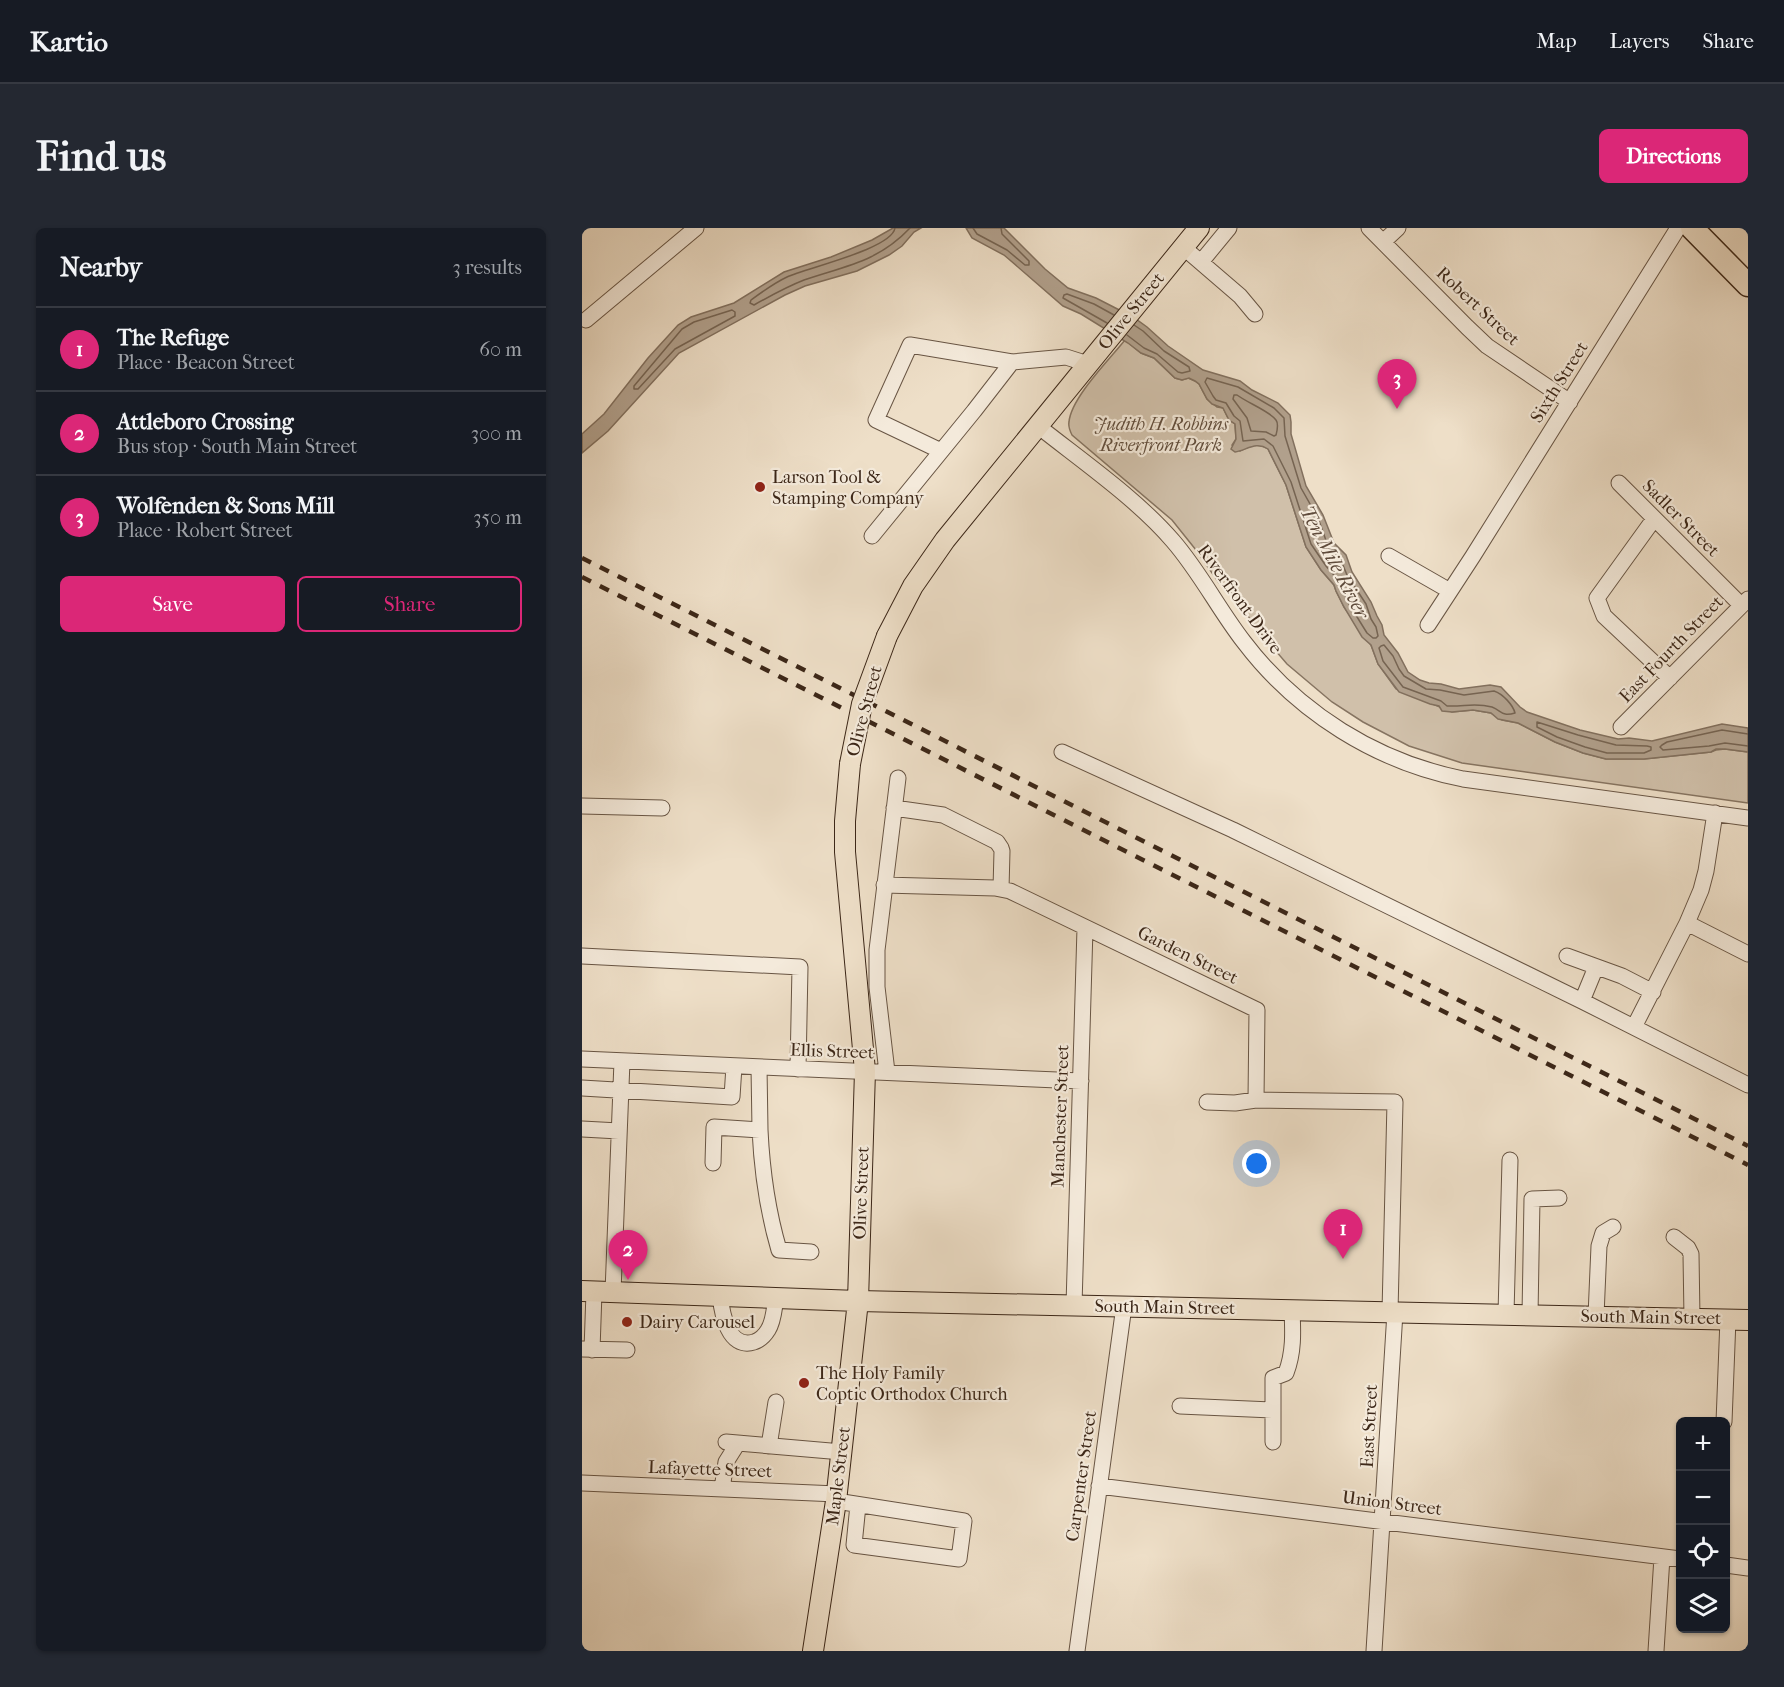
<!DOCTYPE html>
<html lang="en">
<head>
<meta charset="utf-8">
<style>
  body { margin:0; font-family:"IM FELL French Canon",serif; background:#242831; color:#f1f3f6 }
  .controls { position:absolute; right:18px; bottom:18px; display:grid; overflow:hidden; border-radius:9px; box-shadow:0 2px 4px #0004 }
  .controls button { width:54px; height:54px; display:grid; place-items:center; padding:0; border:0; border-bottom:2px solid #363941; background:#171b24; color:#f1f3f6; font:30px sans-serif }
  .you { position:absolute; left:675px; top:936px; width:21px; height:21px; margin:-15px; border:4px solid #fff; border-radius:50%; background:#1a73e8; box-shadow:0 0 0 9px #1a73e833 }
  .badge { display:grid; place-items:center; width:39px; height:39px; border-radius:50%; background:#db2777; color:#fff; font-size:20px; font-weight:700 }
  .pin { position:absolute; translate:-50% -50px; filter:drop-shadow(0 2px 3px #0008) }
  .pin::after { content:''; position:absolute; top:32px; width:21px; height:18px; background:inherit; clip-path:polygon(0 0,100% 0,50% 100%) }
  .list { margin:0; padding:0; list-style:none }
  h2 { display:flex; justify-content:space-between; align-items:center; height:78px; margin:0; padding:0 24px; font-size:26px }
  h2 small { font-size:20px; font-weight:400; color:#9ea1a6 }
  .list li { display:grid; grid-template-columns:39px 1fr auto; gap:18px; align-items:center; box-sizing:border-box; height:84px; padding:0 24px; border-top:2px solid #363941 }
  .list b { display:block; font-size:22px; white-space:nowrap }
  .list p { margin:0; font-size:20px; white-space:nowrap; color:#9ea1a6 }
  .list em { font-size:20px; font-style:normal; color:#9ea1a6 }
  .actions { display:flex; gap:12px; padding:18px 24px }
  .actions a { flex:1; padding:14px 0; border:2px solid #db2777; border-radius:9px; text-align:center; font-size:21px; color:#db2777 }
  .actions .main { background:#db2777; color:#fff }
  .icon { flex:none; width:33px; height:33px; fill:none; stroke:currentColor; stroke-width:2; stroke-linecap:round; stroke-linejoin:round }
  .map { position:relative; flex:none; width:1166px; height:1423px; overflow:hidden; border-radius:9px }
  header { display:flex; align-items:center; gap:36px; box-sizing:border-box; height:84px; padding:0 30px; background:#171b24; border-bottom:2px solid #363941 }
  header strong { font-size:28px }
  nav { display:flex; gap:33px; margin-inline-start:auto; font-size:21px }
  .intro { display:flex; align-items:center; justify-content:space-between; box-sizing:border-box; height:144px; padding:0 36px }
  h1 { margin:0; font-size:42px }
  .button { padding:15px 27px; border-radius:9px; background:#db2777; color:#fff; font-size:21px; font-weight:700 }
  main { display:flex; gap:36px; padding:0 36px }
  aside { flex:1; background:#171b24; border-radius:9px; box-shadow:0 2px 4px #0004 }
  .map>svg:first-child { display:block }
</style>
</head>
<body>
<header>
<strong>Kartio</strong>
<nav><a>Map</a><a>Layers</a><a>Share</a></nav>
</header>
<div class="intro"><h1>Find us</h1><a class="button">Directions</a></div>
<main>
<aside>
<h2>Nearby<small>3 results</small></h2>
<ul class="list">
<li><span class="badge">1</span><div><b>The Refuge</b><p>Place · Beacon Street</p></div><em>60 m</em></li>
<li><span class="badge">2</span><div><b>Attleboro Crossing</b><p>Bus stop · South Main Street</p></div><em>300 m</em></li>
<li><span class="badge">3</span><div><b>Wolfenden &amp; Sons Mill</b><p>Place · Robert Street</p></div><em>350 m</em></li>
</ul>
<div class="actions"><a class="main">Save</a><a>Share</a></div>
</aside>
<div class="map">
<svg width="1166" height="1423" viewBox="0 0 1166 1423">
  <rect width="100%" height="100%" fill="#eedfc8"/>
  <filter id="stains"><feTurbulence type="fractalNoise" baseFrequency=".00333" numOctaves="4"/><feColorMatrix values="0 0 0 0 .2 0 0 0 0 .09 0 0 0 0 .02 0 0 0 .5 -.17"/></filter>
  <radialGradient id="worn" r=".72"><stop offset=".6" stop-color="#630" stop-opacity="0"/><stop offset="1" stop-color="#630" stop-opacity=".3"/></radialGradient>
  <path fill="#d0c0aa" stroke="#867461" stroke-width="1.5" d="M543 112 559 125 572 130 593 150 600 152 606 150 613 153 617 156 625 171 635 179 641 180 647 192 653 196 654 211 650 217 658 223C668 218 676 214 686 221L704 257 724 319 739 342 752 357 754 363 762 379 789 417 796 436 814 461 870 484 891 482 909 485 920 492 936 495 973 514 1001 525 1024 531H1062L1129 524 1134 522 1143 521 1166 524V575L880 535 827 518 781 494 750 474 705 436 675 401 645 358 637 355 614 322 590 292 490 207C488 203 486 199 487 194 489 170 527 132 543 112Z"/>
  <path fill="#b1a08c" stroke="#82705e" stroke-width="1.5" d="M311 0H339L332 4 320 18 307 27 275 43 223 58 203 67 97 125 26 203 0 225V206L22 186 66 130 96 97 109 89 152 75 202 44 249 29 290 12Z
    M384 0H422L463 41 486 60 514 70 551 89 565 99 586 118 621 142 658 153 670 162 696 175 708 187 709 194V206L724 258 741 287 752 315 764 327 770 344 789 374 795 388 800 397 802 407 816 425 826 444 838 452 847 455 859 456 877 461 908 457 919 459 938 479 945 484 998 502 1036 511 1047 510 1070 513 1140 496 1166 500V524L1143 521H1134L1129 524 1062 531H1024L1001 525 973 514 936 495 916 491 909 485 891 482 870 484 860 483 857 478 848 476 817 464 796 436 789 417 780 409 762 379 754 363 752 357 739 342 724 319 704 257 686 221C674 213 665 222 653 224L649 221 654 211 653 196 647 192 641 180 630 176 625 171 617 156 613 153 607 150 600 152 593 150 572 130 559 125 546 115 499 86 481 78 422 27 390 10Z"/>
  <g fill="none" stroke-linecap="round" stroke-linejoin="round">
    <path stroke="#766452" stroke-width="1.5" d="M313 0C310 21 224 40 205 49 192 55 180 64 169 72L168 75 172 77C188 68 204 59 222 52 263 38 296 34 328 0
      M391 0 395 6 425 22 443 37H447V33L420 6 419 0
      M150 82 153 84V88L93 121 56 161H52V158L100 101 112 94Z
      M525 95 481 70 482 67 485 66 512 76 532 87
      M545 107 562 120 575 126 596 144 600 145 608 143 607 139 582 123 561 103 552 97
      M625 150 656 159 692 180 702 190 703 208 719 260 736 290 746 318 758 330 765 347 784 376 789 391 794 399 796 408 794 410H791L785 405 767 376 757 353 744 338 729 316 709 254 691 218 682 211 661 213 658 193 652 188 644 175 634 172 631 168 623 154Z
      M652 167H655C664 174 689 184 694 192 697 196 695 203 694 207L692 208 684 204 669 203 665 190 651 171Z
      M802 417 811 428 817 441 822 448 844 461 858 462 882 467 912 463C921 466 931 477 933 485 920 489 920 483 910 479 892 474 882 479 865 478L859 473 821 459 801 433 797 420 799 418Z
      M955 494 996 507 1034 517 1065 518 1069 519V522L1062 525H1025L1003 519 975 509 955 499Z
      M1166 506 1140 502 1085 514 1080 517 1078 519 1081 522 1127 518 1143 515 1166 518"/>
    <defs>
      <path id="minor" d="M787 0 885 99 905 118 988 174
        M801 14 816 0
        M601 19 658 68 673 86
        M619 34 647 0
        M4 92 114 0
        M456 198C500 233 555 271 591 313 618 344 637 382 662 414 716 485 795 534 881 551L1166 590
        M359 223 294 192 328 117 430 134
        M1037 255 1159 377
        M1072 291 1015 370 1022 388 1088 450
        M290 308 392 183 430 134 484 129 506 136
        M807 328 868 363
        M846 397 891 328 1096 0
        M1039 499 1166 371
        M480 524 651 602 1000 773 1166 857
        M0 578 80 580
        M312 580 361 587 415 614 419 620 420 623 419 661
        M302 657 413 660 428 663 675 782 674 872
        M1105 695 1166 726
        M0 728 218 739 216 841
        M985 728 1040 748 1071 764
        M1000 773 1014 739
        M1052 799 1105 695 1119 662 1124 643 1133 585
        M0 831 499 853
        M305 844 295 759V722L316 550
        M0 860 150 869 152 838
        M625 874 653 875 674 872 813 874 808 1084
        M0 901 37 903
        M178 902C180 944 185 981 197 1022L229 1024
        M131 935 132 899 178 902 177 839
        M1092 1009 1106 1020 1109 1026 1110 1090
        M31 1064 40 833
        M138 1068C140 1085 146 1122 172 1114 178 1112 183 1107 186 1102 192 1093 192 1080 194 1070
        M492 1077 503 700
        M924 1086 928 932
        M948 1087 950 971 977 970
        M1014 1088 1017 1018 1021 1005 1031 999
        M0 1121 45 1122
        M10 1122 12 1064
        M598 1178 691 1182
        M1142 1194 1146 1091
        M144 1214 260 1224
        M691 1214V1150L704 1145C712 1124 711 1104 710 1082
        M187 1218 194 1174
        M0 1255 255 1266
        M517 1258 1098 1331
        M140 1261 144 1234 156 1215
        M254 1273 382 1293 377 1331 272 1317 276 1277
        M1144 1337 1166 1340
        M495 1423 542 1078
        M792 1423 813 1084
        M1074 1423 1080 1329"/>
      <path id="major" d="M305 408 331 358 363 312 617 0
        M0 1063 276 1073 1166 1092
        M231 1423 254 1273 276 1073 283 843 263 624V593L268 536"/>
      <path id="highway" d="M1110 0 1166 57"/>
    </defs>
    <use href="#minor" stroke="#685544" stroke-width="17"/>
    <use href="#major" stroke="#3c2718" stroke-width="22"/>
    <use href="#highway" stroke="#3c2718" stroke-width="25"/>
    <use href="#minor" stroke="#f4eadb" stroke-width="15"/>
    <use href="#major" stroke="#eedfc8" stroke-width="20"/>
    <use href="#highway" stroke="#eedfc8" stroke-width="22"/>
    <path stroke="#3c2718" stroke-width="4.5" stroke-dasharray="10 10" stroke-linecap="butt" d="M0 330 1166 918
      M0 349 1166 937"/>
    <defs>
      <path id="major-bridge" d="M268 536 280 476 305 408"/>
    </defs>
    <use href="#major-bridge" stroke="#3c2718" stroke-width="22" stroke-linecap="butt"/>
    <use href="#major-bridge" stroke="#eedfc8" stroke-width="20"/>
  </g>
  <g fill="#8f2418" stroke="#f4eadb" stroke-width="2">
    <circle cx="178" cy="259" r="6"/>
    <circle cx="45" cy="1094" r="6"/>
    <circle cx="222" cy="1155" r="6"/>
  </g>
  <g text-anchor="middle" stroke-width="4.5" stroke-linejoin="round" paint-order="stroke">
    <g font-size="18" fill="#3c2718" stroke="#f4eadb">
      <text transform="translate(896 78) rotate(43)" y="6">Robert Street</text>
      <text transform="translate(549 83) rotate(-51)" y="6">Olive Street</text>
      <text transform="translate(977 154) rotate(-58)" y="6">Sixth Street</text>
      <text transform="translate(1099 290) rotate(45)" y="6">Sadler Street</text>
      <text transform="translate(658 371) rotate(54)" y="6">Riverfront Drive</text>
      <text transform="translate(1089 421) rotate(-46)" y="6">East Fourth Street</text>
      <text transform="translate(282 483) rotate(-75)" y="6">Olive Street</text>
      <text transform="translate(606 727) rotate(26)" y="6">Garden Street</text>
      <text transform="translate(250 823) rotate(2)" y="6">Ellis Street</text>
      <text transform="translate(478 888) rotate(-88)" y="6">Manchester Street</text>
      <text transform="translate(279 965) rotate(-88)" y="6">Olive Street</text>
      <text transform="translate(583 1079) rotate(1)" y="6">South Main Street</text>
      <text transform="translate(1069 1089) rotate(1)" y="6">South Main Street</text>
      <text transform="translate(787 1198) rotate(-87)" y="6">East Street</text>
      <text transform="translate(128 1241) rotate(2)" y="6">Lafayette Street</text>
      <text transform="translate(256 1248) rotate(-83)" y="6">Maple Street</text>
      <text transform="translate(499 1248) rotate(-82)" y="6">Carpenter Street</text>
      <text transform="translate(810 1275) rotate(7)" y="6">Union Street</text>
    </g>
    <g font-size="18" font-style="italic" fill="#614d3c" stroke="#f4eadb">
      <text x="579" y="202">Judith H. Robbins<tspan x="579" dy="21">Riverfront Park</tspan></text>
    </g>
    <g font-size="18" fill="#3c2718" stroke="#f4eadb" text-anchor="start">
      <text x="190" y="255">Larson Tool &amp;<tspan x="190" dy="21">Stamping Company</tspan></text>
      <text x="57" y="1100">Dairy Carousel</text>
      <text x="234" y="1151">The Holy Family<tspan x="234" dy="21">Coptic Orthodox Church</tspan></text>
    </g>
    <g font-size="20" font-style="italic" fill="#5f4b3b" stroke="#f4eadb">
      <text transform="translate(753 334) rotate(62)" y="7">Ten Mile River</text>
    </g>
  </g>
  <rect width="100%" height="100%" filter="url(#stains)"/>
  <rect width="100%" height="100%" fill="url(#worn)"/>
</svg>
<div class="controls">
<button>+</button>
<button>−</button>
<button><svg class="icon" aria-label="locate" viewBox="0 0 24 24"><circle cx="12" cy="12" r="6"/><path d="M12 2v4M12 18v4M2 12h4M18 12h4"/></svg></button>
<button><svg class="icon" aria-label="layers" viewBox="0 0 24 24"><path d="M12 4l9 5-9 5-9-5zM3 14l9 5 9-5"/></svg></button>
</div>
<div class="you"></div>
<div class="pin badge" style="left:761px;top:1031px">1</div>
<div class="pin badge" style="left:46px;top:1052px">2</div>
<div class="pin badge" style="left:815px;top:181px">3</div>
</div>
</main>
</body>
</html>
